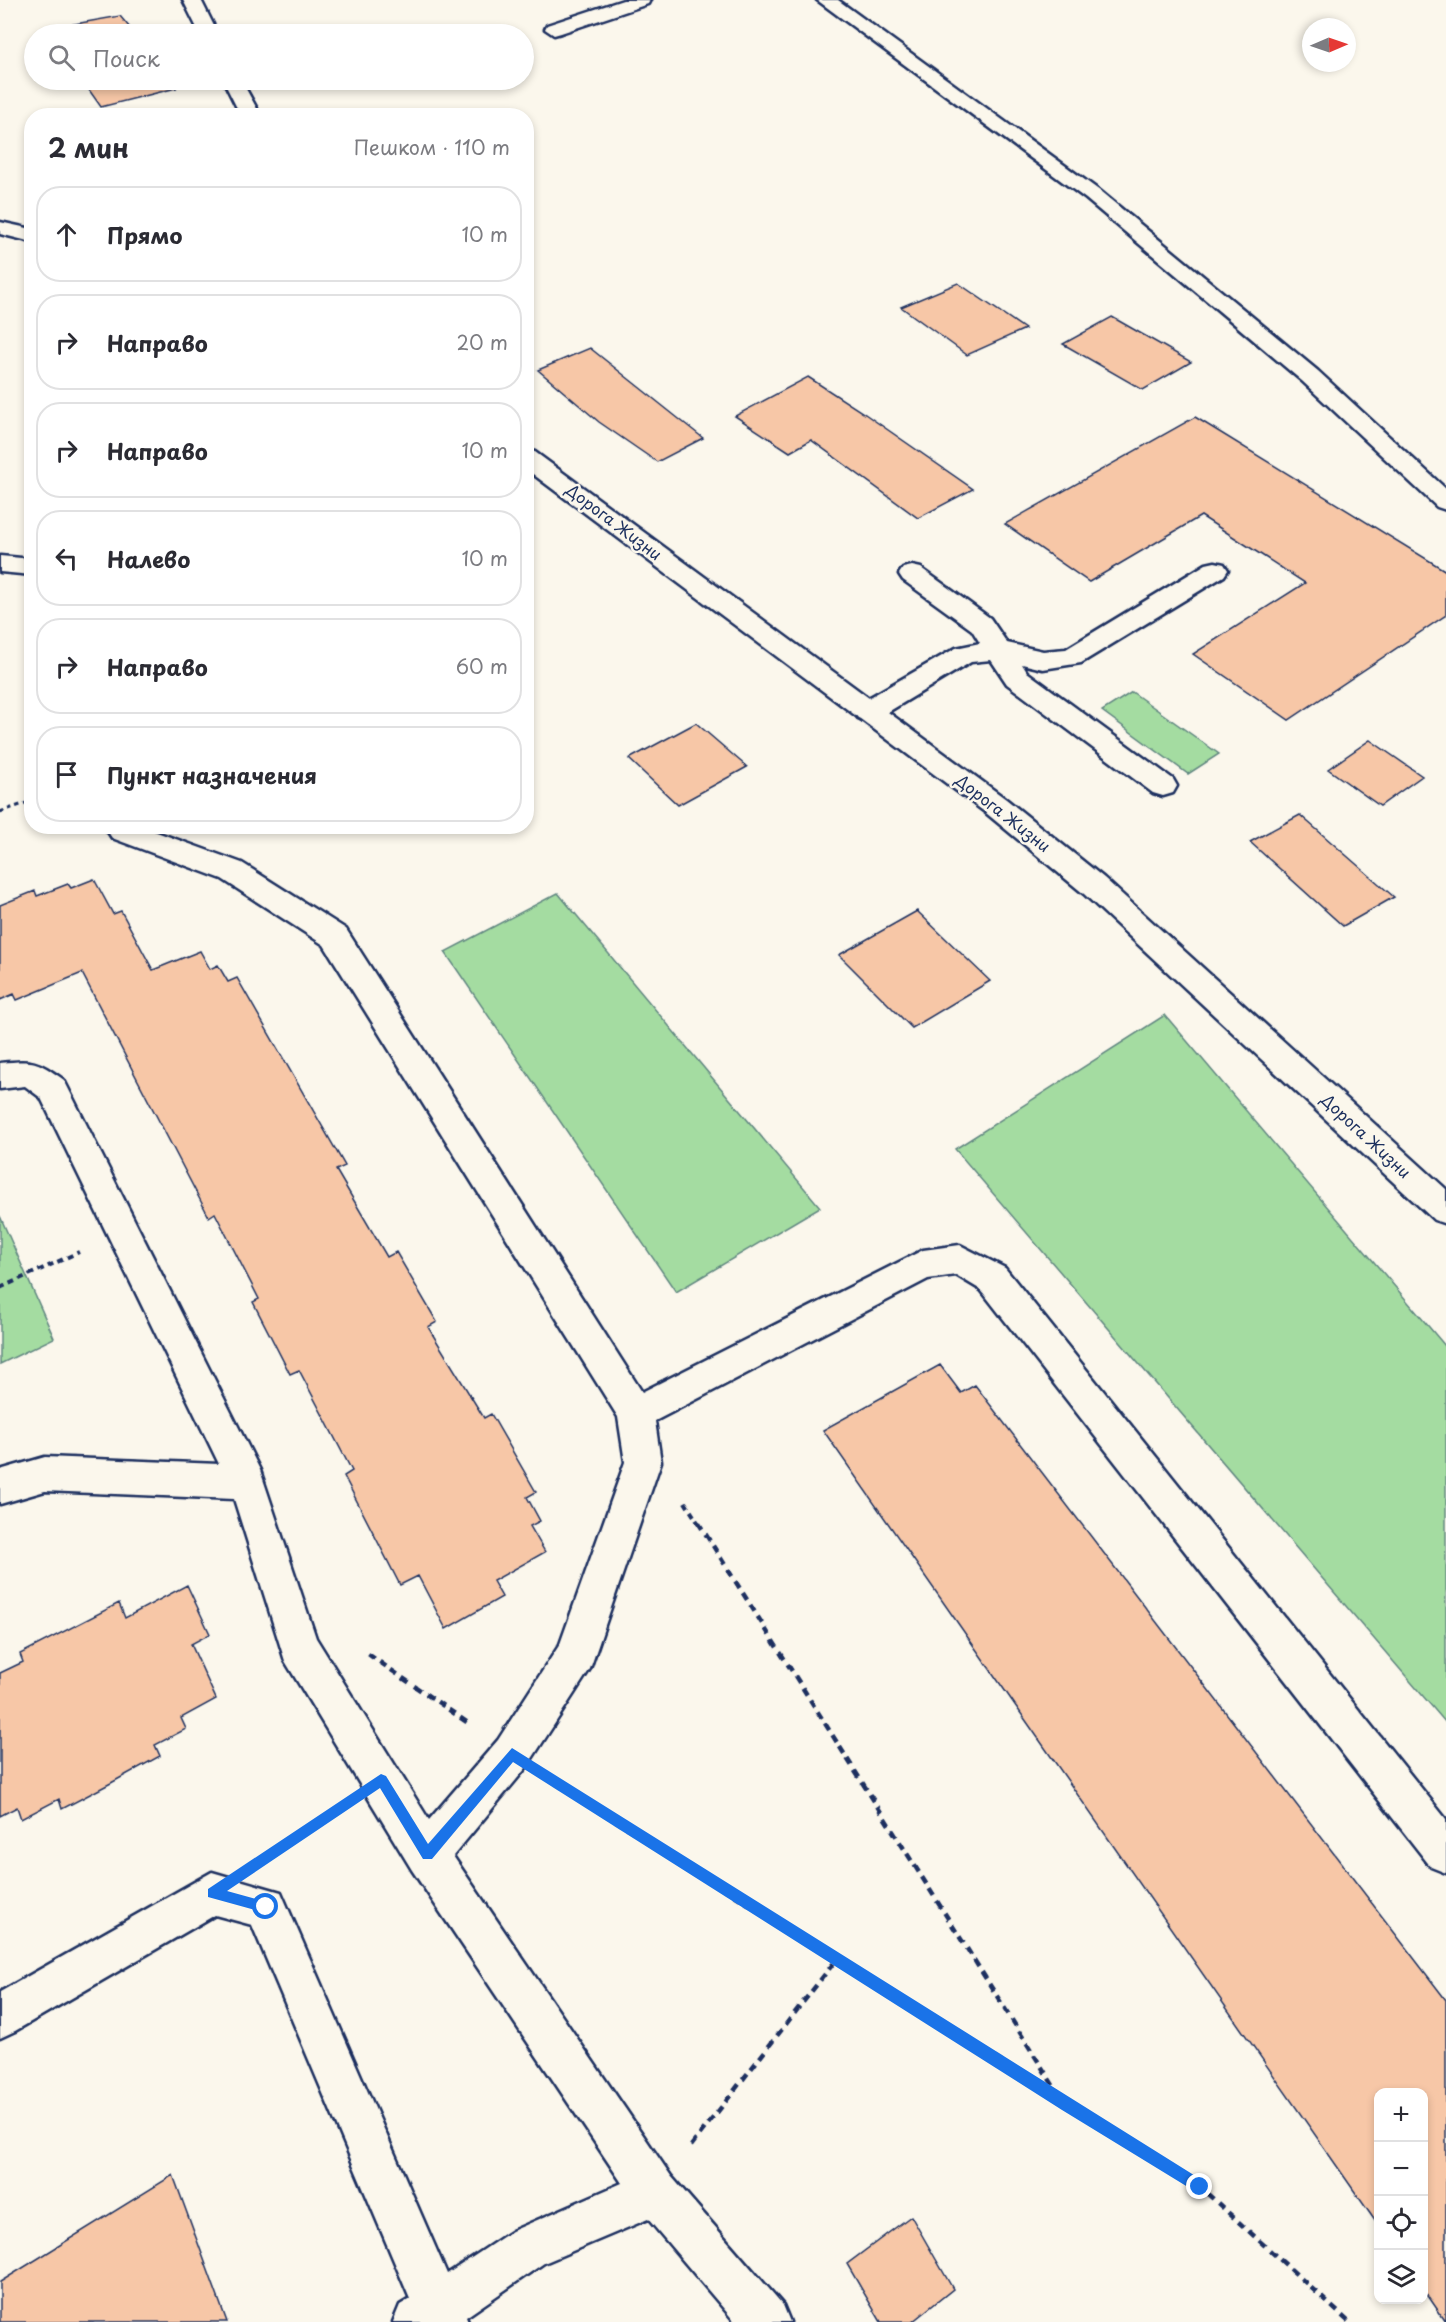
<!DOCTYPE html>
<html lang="ru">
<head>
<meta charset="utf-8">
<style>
  body { margin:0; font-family:"Playpen Sans",sans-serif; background:#f7f7f7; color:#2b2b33 }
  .controls { position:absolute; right:18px; bottom:18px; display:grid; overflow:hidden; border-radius:12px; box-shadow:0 3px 9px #0003 }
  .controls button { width:54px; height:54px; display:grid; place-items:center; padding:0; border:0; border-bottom:2px solid #e1e1e2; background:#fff; color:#2b2b33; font:30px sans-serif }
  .compass { position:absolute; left:1302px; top:18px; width:54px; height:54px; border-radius:50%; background:#fff; box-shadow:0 3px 9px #0003; rotate:88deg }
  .stop { position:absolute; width:18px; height:18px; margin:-14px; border:4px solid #1a73e8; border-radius:50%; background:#fff }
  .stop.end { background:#1a73e8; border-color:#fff; box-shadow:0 2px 6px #0008 }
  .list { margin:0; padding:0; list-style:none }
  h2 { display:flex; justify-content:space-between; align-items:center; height:78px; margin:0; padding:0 24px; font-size:26px }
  h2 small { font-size:20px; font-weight:400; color:#7c7c81 }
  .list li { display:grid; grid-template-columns:39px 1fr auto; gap:18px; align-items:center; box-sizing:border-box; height:96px; margin:0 12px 12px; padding:0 12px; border:2px solid #e1e1e2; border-radius:24px }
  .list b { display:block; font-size:22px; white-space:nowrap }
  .list em { font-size:20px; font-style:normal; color:#7c7c81 }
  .icon { flex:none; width:33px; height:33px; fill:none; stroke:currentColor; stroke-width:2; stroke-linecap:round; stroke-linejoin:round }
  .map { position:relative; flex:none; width:1446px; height:2322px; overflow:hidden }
  .search { position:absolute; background:#fff; box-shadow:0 3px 9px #0003; left:24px; top:24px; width:510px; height:66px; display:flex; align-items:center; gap:15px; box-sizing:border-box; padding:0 21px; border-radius:33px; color:#7c7c81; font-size:22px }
  .panel { position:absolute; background:#fff; box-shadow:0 3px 9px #0003; left:24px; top:108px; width:510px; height:726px; border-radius:24px }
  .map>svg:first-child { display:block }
</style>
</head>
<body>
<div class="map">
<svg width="1446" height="2322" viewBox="0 0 1446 2322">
  <rect width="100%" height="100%" fill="#fbf7ec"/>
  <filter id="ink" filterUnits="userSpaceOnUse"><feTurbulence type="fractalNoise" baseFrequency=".0167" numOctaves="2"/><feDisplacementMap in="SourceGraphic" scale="12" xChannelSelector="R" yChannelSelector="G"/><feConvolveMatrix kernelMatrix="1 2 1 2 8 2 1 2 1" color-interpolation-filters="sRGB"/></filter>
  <g filter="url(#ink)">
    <path fill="#a4dca1" stroke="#608680" stroke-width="1.5" d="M1132 692 1219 754 1188 774 1102 711Z
      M558 893 820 1207 676 1292 445 952Z
      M1165 1015 1446 1347V1723L955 1149Z
      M0 1216 54 1338 0 1364Z"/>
    <path fill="#f7c7a7" stroke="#1b2f5e" stroke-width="1.5" d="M120 16 135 34H50L46 29Z
      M82 80H169L176 88 101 107Z
      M958 283 1025 329 967 355 901 307Z
      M1112 317 1191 362 1143 390 1063 344Z
      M590 348 703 438 657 462 599 422 538 370Z
      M808 377 865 414 973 489 918 518 811 440 790 452 735 416Z
      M1195 417 1446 571V615L1289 720 1193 654 1305 583 1201 516 1089 582 1005 524Z
      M696 723 747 767 678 805 629 759Z
      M1370 740 1422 776 1380 806 1328 769Z
      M1300 815 1394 897 1343 926 1250 842Z
      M94 879 113 914 121 911 153 970 200 951 210 969 218 965 228 982 237 978 345 1166 336 1170 387 1257 396 1252 437 1322 428 1327 484 1418 491 1414 536 1492 527 1497 540 1521 530 1526 545 1552 493 1581 502 1597 446 1629 418 1576 400 1585 344 1476 352 1471 299 1370 290 1374 253 1302 259 1299 215 1213 209 1217 82 973 17 1000 14 994 0 1000V905L35 891 37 896 68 884 71 888Z
      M917 911 990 981 912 1028 839 955Z
      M940 1365 961 1393 975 1385 1446 2000V2322L1424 2290V2092H1378V2225L823 1430Z
      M187 1585 210 1634 191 1644 216 1699 181 1718 186 1729 155 1745 160 1756 111 1783 62 1809 59 1799 21 1819 17 1807 0 1816V1673L23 1662 20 1654 119 1603 125 1618Z
      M173 2175 227 2322H0V2282Z
      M911 2216 953 2289 912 2322H881L847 2264Z"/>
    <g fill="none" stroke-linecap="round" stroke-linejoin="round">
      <defs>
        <path id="lane" d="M623 0H650L648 4 561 33 554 35 545 29 547 25Z
          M817 0H838L1100 191 1318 371 1446 489V510L1437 507 1302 381 1086 199Z
          M1215 562 1224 564 1228 570 1224 576 1081 663 1043 669 1022 664 1027 672 1173 779 1177 786 1173 793 1163 796 1153 793 1007 684 991 660 971 662 878 718 868 720 858 718 854 711 858 704 956 648 980 643 972 630 903 580 899 574 903 568 912 566 921 568 990 618 1007 643 1043 651 1066 649 1206 564Z
          M104 826H140L242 863 346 929 642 1392 923 1250 960 1245 1005 1268 1446 1819V1873L1431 1867 981 1290 956 1275 928 1279 655 1421 661 1462 590 1669 526 1768 453 1856 671 2176 783 2305 790 2322H735L648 2219 544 2263 466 2317 468 2322H393L400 2305 410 2299 252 1925 215 1915 15 2031 0 2038V1992L212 1872 281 1892 447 2274 512 2231 622 2183 412 1870 285 1661 234 1499 45 1491 0 1504V1470L45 1457 219 1464 41 1098 25 1086 0 1089V1063C34 1060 36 1060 64 1080L260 1470 316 1638 429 1820 498 1740 560 1644 625 1462 618 1417 324 945 222 879 112 838Z"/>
        <path id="street" d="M0 222 32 229V242L0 234Z
          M0 556 32 559V575L0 572Z"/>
        <path id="secondary" d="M183 0H201L218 34H200Z
          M223 80H241L261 116H241Z
          M526 450 535 452 1006 799 1104 878 1446 1189V1224L1434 1220 1084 894 986 813 526 469Z"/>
      </defs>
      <use href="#lane" stroke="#1b2f5e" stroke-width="5"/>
      <use href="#street" stroke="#1b2f5e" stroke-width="5"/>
      <use href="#secondary" stroke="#1b2f5e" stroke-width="5"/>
      <path stroke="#1b2f5e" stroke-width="3" stroke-dasharray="4.5 4" stroke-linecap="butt" d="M0 812 32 801"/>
      <path stroke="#1b2f5e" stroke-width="4" stroke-dasharray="6 4.5" stroke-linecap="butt" d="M0 1288 79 1252
        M685 1502 699 1524"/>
      <path stroke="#1b2f5e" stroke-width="4.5" stroke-dasharray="8 6" stroke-linecap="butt" d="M698 1522 1065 2104
        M368 1654 468 1723
        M556 1783 1200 2187 1349 2322
        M273 1853 336 1810
        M691 2146 836 1960"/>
      <use href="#lane" fill="#fbf7ec" fill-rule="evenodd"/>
      <use href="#street" fill="#fbf7ec" fill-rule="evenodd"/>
      <use href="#secondary" fill="#fbf7ec" fill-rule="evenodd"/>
    </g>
  </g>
  <path fill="#1a73e8" d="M512 1748 1205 2182V2192H1196L1062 2110 513 1762 432 1859H423L380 1788 227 1891 271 1903V1912L266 1913 208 1897V1889L381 1774 386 1776 428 1844Z"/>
  <g text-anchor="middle" stroke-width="5" stroke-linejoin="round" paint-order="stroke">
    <g font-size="16" fill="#1b2f5e" stroke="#fbf7ec">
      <text transform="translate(614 522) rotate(37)" y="6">Дорога Жизни</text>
      <text transform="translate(1003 813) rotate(38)" y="6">Дорога Жизни</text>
      <text transform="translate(1366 1136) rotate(43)" y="6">Дорога Жизни</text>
    </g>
  </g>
</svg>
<div class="controls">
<button>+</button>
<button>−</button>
<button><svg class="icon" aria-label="locate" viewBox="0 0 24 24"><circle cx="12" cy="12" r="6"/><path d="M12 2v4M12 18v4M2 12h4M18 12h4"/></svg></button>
<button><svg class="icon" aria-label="layers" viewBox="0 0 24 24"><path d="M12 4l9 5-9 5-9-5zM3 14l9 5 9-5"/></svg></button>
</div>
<svg class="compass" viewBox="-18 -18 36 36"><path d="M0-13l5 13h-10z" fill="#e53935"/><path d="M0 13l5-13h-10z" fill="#7c7c81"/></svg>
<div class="stop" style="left:266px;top:1907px"></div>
<div class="stop end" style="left:1200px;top:2187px"></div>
<div class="search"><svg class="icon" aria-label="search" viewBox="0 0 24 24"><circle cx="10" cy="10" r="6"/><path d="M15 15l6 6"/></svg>Поиск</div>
<section class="panel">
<h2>2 мин<small>Пешком · 110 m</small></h2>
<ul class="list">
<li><svg class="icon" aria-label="ahead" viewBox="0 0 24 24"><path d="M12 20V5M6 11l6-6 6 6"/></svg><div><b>Прямо</b></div><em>10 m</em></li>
<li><svg class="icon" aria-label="right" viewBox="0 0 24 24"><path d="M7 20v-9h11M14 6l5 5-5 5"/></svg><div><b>Направо</b></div><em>20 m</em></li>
<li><svg class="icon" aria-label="right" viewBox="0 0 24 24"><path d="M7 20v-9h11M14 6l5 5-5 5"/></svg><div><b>Направо</b></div><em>10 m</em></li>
<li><svg class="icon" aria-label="left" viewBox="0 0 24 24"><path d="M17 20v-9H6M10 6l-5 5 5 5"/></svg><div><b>Налево</b></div><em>10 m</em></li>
<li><svg class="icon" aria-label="right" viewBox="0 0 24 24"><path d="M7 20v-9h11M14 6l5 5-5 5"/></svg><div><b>Направо</b></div><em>60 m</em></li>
<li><svg class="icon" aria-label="arrive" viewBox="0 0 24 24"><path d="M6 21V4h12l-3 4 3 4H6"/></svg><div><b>Пункт назначения</b></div></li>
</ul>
</section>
</div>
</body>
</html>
